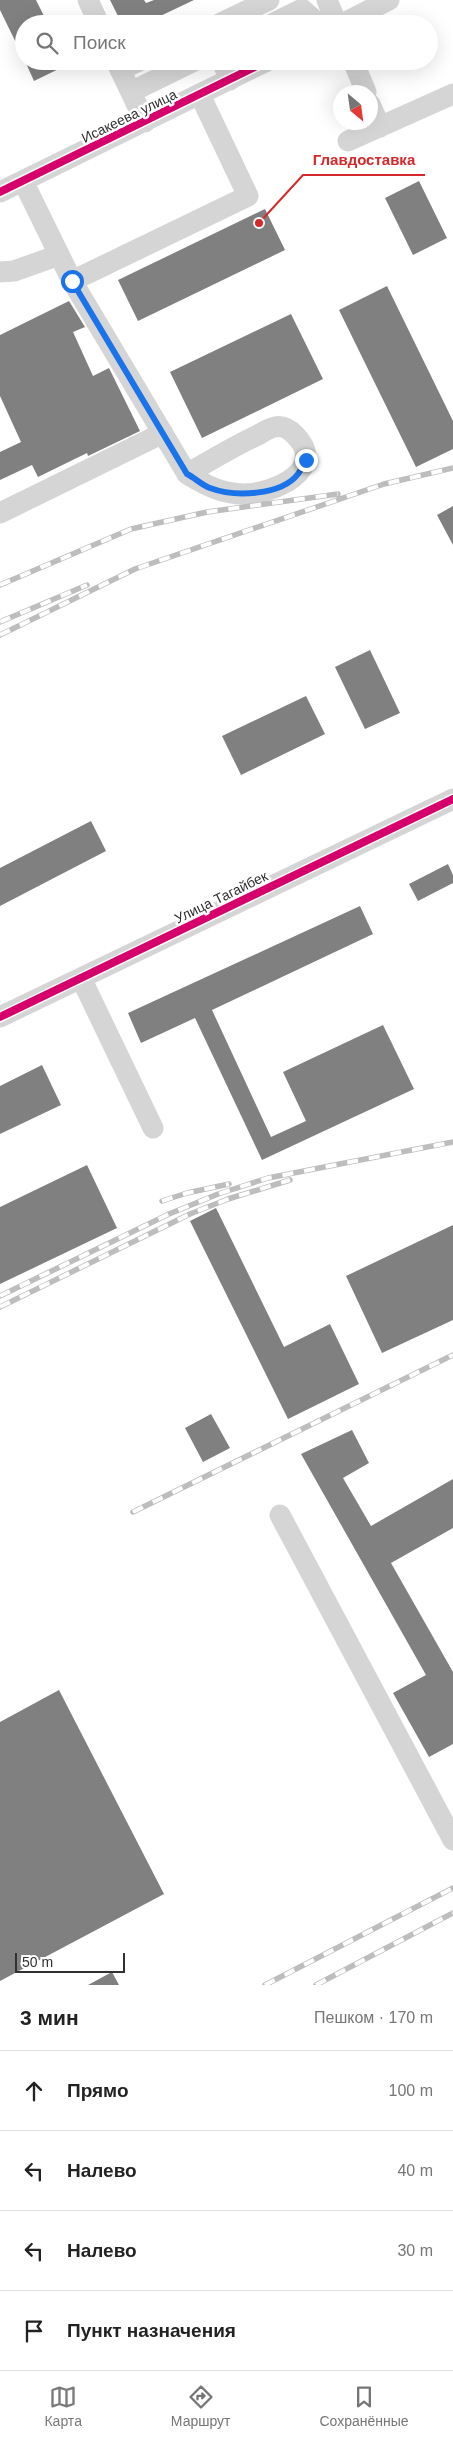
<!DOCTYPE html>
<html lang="ru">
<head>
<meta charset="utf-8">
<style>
  body { margin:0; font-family:Arial,sans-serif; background:#f2f2f2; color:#222 }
  .compass { position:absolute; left:333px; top:85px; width:45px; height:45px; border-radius:50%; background:#fff; box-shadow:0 5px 20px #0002; rotate:151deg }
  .scale { position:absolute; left:15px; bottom:12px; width:110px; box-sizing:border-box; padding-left:5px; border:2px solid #313131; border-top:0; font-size:14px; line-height:18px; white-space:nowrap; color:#313131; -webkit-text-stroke:4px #fff; paint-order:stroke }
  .stop { position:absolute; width:15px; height:15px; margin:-11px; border:4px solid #1a73e8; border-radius:50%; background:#fff }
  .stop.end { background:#1a73e8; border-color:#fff; box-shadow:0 1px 5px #0008 }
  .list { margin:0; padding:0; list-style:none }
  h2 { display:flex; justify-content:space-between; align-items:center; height:65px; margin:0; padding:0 20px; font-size:21px }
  h2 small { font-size:16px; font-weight:400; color:#767676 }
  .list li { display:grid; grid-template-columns:32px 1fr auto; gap:15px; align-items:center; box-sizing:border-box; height:80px; padding:0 20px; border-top:1px solid #e0e0e0 }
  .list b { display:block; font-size:19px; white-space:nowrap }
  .list em { font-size:16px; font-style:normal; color:#767676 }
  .icon { flex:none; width:28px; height:28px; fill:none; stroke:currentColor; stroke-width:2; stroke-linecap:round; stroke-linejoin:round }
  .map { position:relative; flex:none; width:453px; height:1985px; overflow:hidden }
  .search { position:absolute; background:#fff; box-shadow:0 5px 20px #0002; left:15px; right:15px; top:15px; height:55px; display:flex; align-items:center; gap:12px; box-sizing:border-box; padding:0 18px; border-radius:28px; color:#767676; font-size:19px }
  .sheet { height:385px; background:#fff }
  nav { display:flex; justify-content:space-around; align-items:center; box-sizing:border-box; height:70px; border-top:1px solid #e0e0e0; background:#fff; font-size:14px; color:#767676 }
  nav a { display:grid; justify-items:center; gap:2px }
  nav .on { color:#797979 }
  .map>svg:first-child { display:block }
</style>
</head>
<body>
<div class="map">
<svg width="453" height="1985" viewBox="0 0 453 1985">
  <rect width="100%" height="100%" fill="#fff"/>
  <path fill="#808080" d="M0 0H36L48 24H24V59L0 10Z
    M110 0H144L146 3 154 0H194L154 19 156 24H122Z
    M25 61H75L34 81Z
    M419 181 447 238 413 255 385 198Z
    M265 209 285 250 138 321 118 280Z
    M387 286 453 421V449L416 467 339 310Z
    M69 301 85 327 73 332 93 376 109 368 140 431 88 456 87 453 38 477 32 465 0 480V452L21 442 0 396V335Z
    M291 314 323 379 202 438 170 372Z
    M453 506V545L437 515Z
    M370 650 400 713 365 729 335 667Z
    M306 696 325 734 241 775 222 736Z
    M91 821 106 851 0 906V868Z
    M448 864 453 875V883L418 901 409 884Z
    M360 906 373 934 212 1010 271 1137 306 1121 283 1072 383 1025 414 1089 262 1160 195 1018 141 1043 128 1013Z
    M42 1065 61 1105 0 1134V1086Z
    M87 1165 117 1228 0 1284V1207Z
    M216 1208 284 1347 330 1324 359 1384 288 1419 190 1221Z
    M453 1225V1320L382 1353 346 1276Z
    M211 1414 230 1448 203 1462 185 1428Z
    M352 1430 369 1463 343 1478 371 1526 453 1479V1528L391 1563 453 1672V1744L429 1757 393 1693 426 1675 301 1454Z
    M59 1690 164 1894 0 1981V1722Z
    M112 1972 119 1985H88Z"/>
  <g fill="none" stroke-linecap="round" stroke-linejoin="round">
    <path stroke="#d5d5d5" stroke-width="21" d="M88 0 99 24
      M327 0 337 24
      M219 24 269 0
      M272 24 302 9 319 24
      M342 24 389 0
      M116 61 145 122
      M222 61 230 80
      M353 61 366 92
      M120 70 139 61
      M131 92 194 61
      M370 104 380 127
      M348 141 453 94
      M23 181 72 281 248 196 200 95
      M0 192 267 61
      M0 272 14 271 59 255
      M72 281 187 474C211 460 234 446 258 435 263 432 269 428 275 427 283 425 290 430 295 435 329 469 274 494 244 494 222 494 205 485 187 474
      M0 513 163 433
      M81 978 153 1128
      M0 1017 453 799
      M280 1515 453 1840"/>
    <defs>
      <path id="rail" d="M0 585 131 529 207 512 338 494
        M0 622 87 585
        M0 635 135 569 384 484 453 468
        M162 1201 187 1193 229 1184
        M0 1296 169 1214 218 1194 268 1178 453 1142
        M0 1307 190 1214 228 1199 290 1180
        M133 1512 453 1355
        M265 1985 453 1888
        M316 1985 453 1913"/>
    </defs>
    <use href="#rail" stroke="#bdbdbd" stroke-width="5.5"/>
    <use href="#rail" stroke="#fff" stroke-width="4" stroke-dasharray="11" stroke-linecap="butt"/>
    <defs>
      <path id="cycleway" d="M0 192 267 61
        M0 1017 453 799"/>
    </defs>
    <use href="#cycleway" stroke="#fff" stroke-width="11"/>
    <use href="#cycleway" stroke="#d6006c" stroke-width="8"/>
  </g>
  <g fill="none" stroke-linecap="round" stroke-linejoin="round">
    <path stroke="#1a73e8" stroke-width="6" d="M72 281 187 474C195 478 202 485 210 488 234 497 281 496 298 474 301 470 303 465 306 460"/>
  </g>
  <g text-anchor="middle" stroke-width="5" stroke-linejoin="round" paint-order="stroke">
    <g font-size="14" fill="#313131" stroke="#fff">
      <text transform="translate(129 116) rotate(-26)" y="5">Исакеева улица</text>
      <text transform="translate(221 897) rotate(-26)" y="5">Улица Тагайбек</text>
    </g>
  </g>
  <path fill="none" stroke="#d62828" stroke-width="2" d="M259 223L303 175H425"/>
  <circle fill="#d62828" stroke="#fff" stroke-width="2" cx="259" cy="223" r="5"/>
  <g font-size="15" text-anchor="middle" font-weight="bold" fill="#d62828" stroke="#fff" stroke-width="5" stroke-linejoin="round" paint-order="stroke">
    <text x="364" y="165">Главдоставка</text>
  </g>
</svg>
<svg class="compass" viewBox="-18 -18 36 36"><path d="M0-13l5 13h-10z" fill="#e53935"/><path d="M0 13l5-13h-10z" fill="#767676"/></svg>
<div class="scale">50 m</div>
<div class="stop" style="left:72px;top:281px"></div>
<div class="stop end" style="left:306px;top:460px"></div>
<div class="search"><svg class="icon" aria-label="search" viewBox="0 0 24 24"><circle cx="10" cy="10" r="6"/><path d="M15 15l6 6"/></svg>Поиск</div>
</div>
<section class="sheet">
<h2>3 мин<small>Пешком · 170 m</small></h2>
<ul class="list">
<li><svg class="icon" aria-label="ahead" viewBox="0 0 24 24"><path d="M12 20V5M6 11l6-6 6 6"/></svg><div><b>Прямо</b></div><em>100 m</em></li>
<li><svg class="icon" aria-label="left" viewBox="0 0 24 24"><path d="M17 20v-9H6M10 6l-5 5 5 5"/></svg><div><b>Налево</b></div><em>40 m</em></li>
<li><svg class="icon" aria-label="left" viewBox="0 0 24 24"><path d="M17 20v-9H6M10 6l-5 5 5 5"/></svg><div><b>Налево</b></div><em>30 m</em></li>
<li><svg class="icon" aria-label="arrive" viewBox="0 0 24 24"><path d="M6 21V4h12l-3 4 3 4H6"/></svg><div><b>Пункт назначения</b></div></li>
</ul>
</section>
<nav>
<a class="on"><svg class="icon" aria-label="map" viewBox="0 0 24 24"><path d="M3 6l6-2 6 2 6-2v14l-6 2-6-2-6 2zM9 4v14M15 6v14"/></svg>Карта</a>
<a><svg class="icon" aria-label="directions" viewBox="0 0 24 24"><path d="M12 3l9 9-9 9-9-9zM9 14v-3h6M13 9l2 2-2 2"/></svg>Маршрут</a>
<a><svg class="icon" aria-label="saved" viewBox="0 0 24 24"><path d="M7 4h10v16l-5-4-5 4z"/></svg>Сохранённые</a>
</nav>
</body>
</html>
